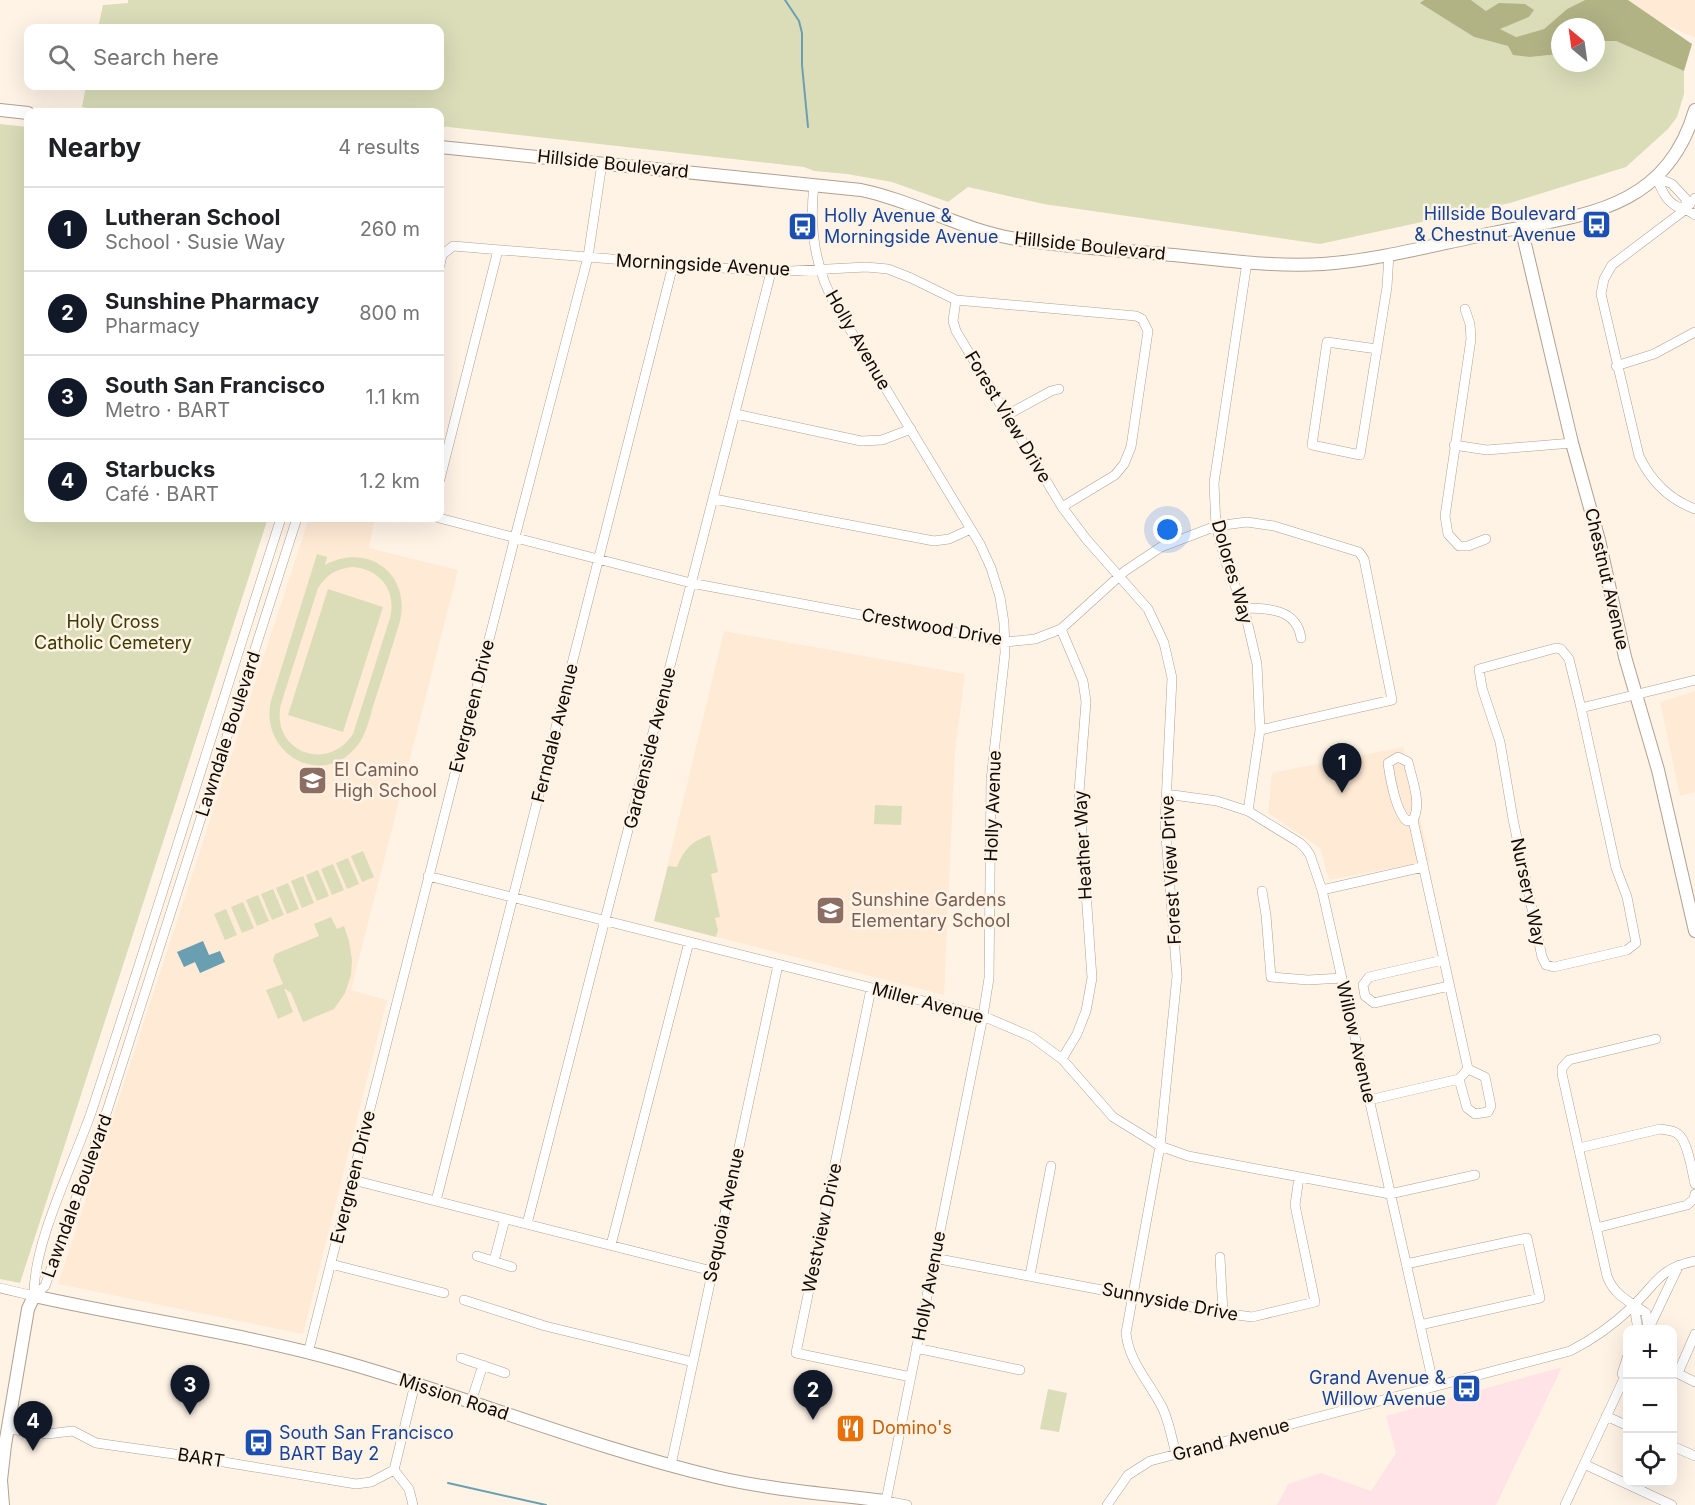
<!DOCTYPE html>
<html lang="en">
<head>
<meta charset="utf-8">
<style>
  body { margin:0; font-family:Inter,sans-serif; background:#f2f2f2; color:#202124 }
  .controls { position:absolute; right:18px; bottom:18px; display:grid; overflow:hidden; border-radius:12px; box-shadow:0 6px 24px #0002 }
  .controls button { width:54px; height:54px; display:grid; place-items:center; padding:0; border:0; border-bottom:2px solid #e0e0e0; background:#fff; color:#202124; font:30px sans-serif }
  .compass { position:absolute; left:1551px; top:18px; width:54px; height:54px; border-radius:50%; background:#fff; box-shadow:0 6px 24px #0002; rotate:331deg }
  .you { position:absolute; left:1168px; top:530px; width:21px; height:21px; margin:-15px; border:4px solid #fff; border-radius:50%; background:#1a73e8; box-shadow:0 0 0 9px #1a73e833 }
  .badge { display:grid; place-items:center; width:39px; height:39px; border-radius:50%; background:#111827; color:#fff; font-size:20px; font-weight:700 }
  .pin { position:absolute; translate:-50% -50px; filter:drop-shadow(0 2px 3px #0008) }
  .pin::after { content:''; position:absolute; top:32px; width:21px; height:18px; background:inherit; clip-path:polygon(0 0,100% 0,50% 100%) }
  .list { margin:0; padding:0; list-style:none }
  h2 { display:flex; justify-content:space-between; align-items:center; height:78px; margin:0; padding:0 24px; font-size:26px }
  h2 small { font-size:20px; font-weight:400; color:#757577 }
  .list li { display:grid; grid-template-columns:39px 1fr auto; gap:18px; align-items:center; box-sizing:border-box; height:84px; padding:0 24px; border-top:2px solid #e0e0e0 }
  .list b { display:block; font-size:22px; white-space:nowrap }
  .list p { margin:0; font-size:20px; white-space:nowrap; color:#757577 }
  .list em { font-size:20px; font-style:normal; color:#757577 }
  .icon { flex:none; width:33px; height:33px; fill:none; stroke:currentColor; stroke-width:2; stroke-linecap:round; stroke-linejoin:round }
  .map { position:relative; flex:none; width:1695px; height:1505px; overflow:hidden }
  .search { position:absolute; background:#fff; box-shadow:0 6px 24px #0002; left:24px; top:24px; width:420px; height:66px; display:flex; align-items:center; gap:15px; box-sizing:border-box; padding:0 21px; border-radius:12px; color:#757577; font-size:22px }
  .panel { position:absolute; background:#fff; box-shadow:0 6px 24px #0002; left:24px; top:108px; width:420px; height:414px; border-radius:12px }
  .map>svg:first-child { display:block }
</style>
</head>
<body>
<div class="map">
<svg width="1695" height="1505" viewBox="0 0 1695 1505">
  <rect width="100%" height="100%" fill="#fff3e6"/>
  <path fill="#ffe3e6" d="M1562 1367 1496 1505H1277L1288 1484 1321 1473 1371 1491 1396 1453 1386 1416Z"/>
  <path fill="#ffead5" d="M1601 0H1695V37Z
    M309 518H375L369 548 458 570 351 990 387 1000 303 1334 58 1284Z
    M724 631 965 674 955 752 944 995 654 921Z
    M1695 691V792L1680 796 1660 702Z
    M1403 747 1430 861 1329 880 1320 848 1268 813 1272 773Z"/>
  <path fill="#daddb8" fill-rule="evenodd" d="M128 0H1424L1421 3 1474 37 1508 46 1530 57 1560 54V63H1596V41H1616L1684 71V94L1677 117 1668 129 1626 167 1510 203 1320 244 1044 204 968 187 948 202 892 182 847 174 814 171 804 167 440 126V112H107L82 107 86 86H440V28H98L103 5 128 3Z
    M1471 0H1585L1567 9 1544 29 1516 37 1499 29 1529 17 1534 10 1486 11Z
    M0 124 28 127V518H268L20 1283 0 1279Z
    M317 554 327 557 325 565C368 542 411 574 400 621 392 647 384 673 375 700 370 715 367 734 357 746 322 790 259 753 271 701ZM353 567C380 569 397 591 390 618L353 734C327 774 270 751 281 704L318 588C326 575 337 568 353 567Z
    M328 589 383 607 343 732 288 715Z
    M875 805 902 806 901 825 874 824Z
    M710 835 718 872 711 874 720 917 715 918 718 930 716 937 654 921 668 866 677 867C684 849 692 841 710 835Z
    M363 851 374 877 362 882 351 856Z
    M348 858 359 884 347 889 336 863Z
    M333 864 344 890 332 895 321 869Z
    M318 870 329 896 317 901 306 875Z
    M303 876 314 903 302 908 291 881Z
    M288 883 299 909 287 914 276 888Z
    M273 889 284 915 272 920 261 894Z
    M258 895 269 921 257 926 246 900Z
    M243 902 254 928 242 933 231 907Z
    M226 909 237 935 225 940 214 914Z
    M331 917 337 929 344 926 349 941 352 960 351 975 345 993 334 1009 303 1022 291 993 284 988 293 1012 278 1019 266 990 283 984 273 960 275 954 319 936 314 924Z
    M1048 1389 1067 1393 1059 1432 1040 1429Z"/>
  <path fill="#b1b385" d="M1424 0H1471L1486 11 1499 3 1525 4 1534 10 1529 17 1500 29 1516 37 1544 29 1567 9 1585 0H1628L1692 44 1684 71 1616 41H1596V27H1560V54L1530 57 1513 55 1508 46 1474 37 1420 3Z"/>
  <path fill="#699fb1" d="M203 941 209 955 220 951 225 962 200 973 195 962 184 967 177 952Z"/>
  <g fill="none" stroke-linecap="round" stroke-linejoin="round">
    <path stroke="#699fb1" stroke-width="2" d="M785 0 799 21 802 33V65L808 127
      M448 1483 546 1505"/>
    <defs>
      <path id="minor" d="M1656 177C1661 188 1665 200 1676 206 1683 209 1689 210 1695 215
        M1656 177 1672 184 1686 199V209
        M814 185C809 228 815 270 837 308L980 544 991 568 1000 597 1004 623 1005 653 991 780 989 978 983 1016 886 1501 907 1505
        M1695 198 1686 209 1612 265 1604 279 1601 294 1639 456C1651 481 1668 499 1695 509
        M1247 262 1214 483 1216 526 1226 563 1244 608 1257 664 1260 730 1248 811
        M440 265 442 255 453 246 771 272 866 267 888 269 911 278 956 300 1136 316 1142 319 1148 331 1131 447 1124 464 1115 475 1062 507
        M956 300 953 321 956 331 1062 507 1087 540 1148 609 1164 643 1172 678 1165 824 1177 976 1160 1146 1126 1333C1129 1363 1150 1382 1163 1409 1169 1422 1172 1439 1176 1454
        M1465 309 1470 324 1471 339 1445 516 1448 534 1459 546H1468L1486 539
        M1327 342 1377 349 1360 455 1312 445Z
        M1377 349 1387 287 1389 254
        M1616 366 1654 354 1695 332
        M736 414 861 441 882 440 911 429
        M1007 415 1051 391 1059 389
        M1454 445 1487 450 1572 443
        M440 479 498 250
        M714 499 934 541 949 539 971 529
        M439 518 691 583 1005 642 1035 639 1061 629 1125 571 1161 547 1216 526 1247 522 1274 526 1359 552 1364 559 1392 700 1260 730
        M1244 608C1268 608 1297 609 1301 638
        M1061 629 1083 681 1086 702 1079 792 1092 978 1086 1011 1077 1034 1062 1059
        M1556 648 1561 649 1569 659 1581 708 1616 868 1627 897 1636 943 1627 950 1554 967 1546 965 1542 957 1513 819 1500 742 1482 688 1479 669Z
        M1581 708 1695 680
        M1398 757 1408 762C1412 779 1422 804 1413 820L1407 821C1396 812 1390 778 1388 763Z
        M1166 794 1217 801 1248 811 1300 843 1306 849 1310 855 1322 890 1434 1387
        M1413 820 1468 1069 1459 1079 1467 1108 1475 1114 1488 1112 1491 1106 1485 1077 1468 1069
        M428 876 983 1016 1032 1037 1062 1059 1113 1117 1160 1146 1188 1156 1390 1194 1475 1175
        M1322 890 1423 867
        M1262 891 1266 915 1271 977 1308 980 1342 978
        M1443 960 1369 977 1363 985 1365 996 1374 1003 1449 986
        M871 989 796 1353 911 1377
        M1369 1100 1459 1079
        M1579 1148 1660 1129C1666 1130 1673 1130 1678 1134 1688 1141 1692 1172 1695 1184
        M353 1180 712 1271
        M436 1201 673 265
        M527 1224 771 272
        M1596 1228 1687 1205 1694 1199 1695 1194
        M611 1245 689 942
        M477 1256 512 1267
        M1220 1257 1223 1313
        M934 1258 1223 1313 1252 1317 1315 1302 1295 1205 1299 1177
        M494 1261 505 1219
        M331 1264 444 1293
        M1406 1264 1527 1238 1540 1298 1420 1325
        M1030 1275 1051 1166
        M0 1288 34 1296
        M34 1296 45 1286 108 1108 297 518
        M34 1296C33 1242 74 1163 92 1110 157 913 218 715 281 518
        M464 1300 545 1326 693 1362
        M1634 1305 1638 1330
        M1648 1330 1646 1313C1631 1302 1614 1296 1607 1276L1562 1074V1068L1569 1060 1656 1039
        M1648 1330 1679 1265
        M916 1348 1020 1370
        M308 1353 515 537 588 257 602 163
        M461 1358 505 1373
        M1673 1371 1695 1382
        M1678 1373 1695 1334
        M1622 1374 1628 1355
        M471 1402 483 1365
        M1606 1416 1628 1426
        M8 1429 47 1434 73 1431 96 1443 188 1456 356 1484 371 1482 394 1470 415 1384
        M1672 1446 1695 1456
        M1584 1464 1672 1505
        M671 1465 778 965
        M394 1470 409 1489 413 1505
        M1107 1505 1128 1475 1150 1461 1570 1351C1594 1339 1613 1325 1632 1307 1657 1283 1658 1269 1695 1261
        M1565 1505 1628 1370"/>
      <path id="major" d="M0 110 28 113
        M440 147 861 190C914 201 962 230 1016 239 1068 248 1122 250 1174 255 1223 260 1273 267 1323 264 1380 260 1437 244 1493 233 1581 215 1665 212 1695 110
        M1521 227 1572 443 1599 540 1625 657 1658 770 1695 931
        M3 1505 1 1480 5 1445 28 1309 34 1296C137 1319 242 1333 344 1362 468 1397 589 1447 716 1477 771 1490 829 1494 886 1501"/>
    </defs>
    <use href="#minor" stroke="#afa192" stroke-width="10"/>
    <use href="#major" stroke="#afa192" stroke-width="14"/>
    <use href="#minor" stroke="#fff" stroke-width="9"/>
    <use href="#major" stroke="#fff" stroke-width="12"/>
  </g>
  <defs>
    <symbol id="bus-square" viewBox="-11 -11 22 22"><rect x="-9" y="-9" width="18" height="18" rx="4" fill="#1a4fb4" stroke="#fff3e6"/><path d="M-5-6H5V4H4V6H2V4H-2V6H-4V4H-5ZM-3.5-4V0h7V-4ZM-3.5 1.2v1.5H-2V1.2ZM2 1.2v1.5H3.5V1.2Z" fill="#fff"/></symbol>
    <symbol id="school-square" viewBox="-11 -11 22 22"><rect x="-9" y="-9" width="18" height="18" rx="4" fill="#8d6e63" stroke="#fff3e6"/><path d="M0-5L7-2L0 1L-7-2ZM-4 1L0 2.5L4 1V4Q0 6-4 4Z" fill="#fff"/></symbol>
    <symbol id="restaurant-square" viewBox="-11 -11 22 22"><rect x="-9" y="-9" width="18" height="18" rx="4" fill="#e8710a" stroke="#fff3e6"/><path d="M-5-6h1v4h1v-4h1v4h1v-4h1v5L-1.5 .5V6h-2V.5L-5-1ZM5-6V6H3V1.5H1.5Q1.5-4 5-6Z" fill="#fff"/></symbol>
  </defs>
  <g fill-rule="evenodd">
    <use href="#bus-square" x="1580" y="208" width="33" height="33"/>
    <use href="#bus-square" x="786" y="210" width="33" height="33"/>
    <use href="#school-square" x="296" y="764" width="33" height="33"/>
    <use href="#school-square" x="814" y="894" width="33" height="33"/>
    <use href="#bus-square" x="1450" y="1372" width="33" height="33"/>
    <use href="#restaurant-square" x="834" y="1412" width="33" height="33"/>
    <use href="#bus-square" x="242" y="1426" width="33" height="33"/>
  </g>
  <g text-anchor="middle" stroke-width="5" stroke-linejoin="round" paint-order="stroke">
    <g font-size="18" fill="#0f0b06" stroke="#fff3e6">
      <text transform="translate(613 164) rotate(6)" y="6">Hillside Boulevard</text>
      <text transform="translate(1090 246) rotate(6)" y="6">Hillside Boulevard</text>
      <text transform="translate(703 265) rotate(3)" y="6">Morningside Avenue</text>
      <text transform="translate(858 340) rotate(60)" y="6">Holly Avenue</text>
      <text transform="translate(1008 417) rotate(59)" y="6">Forest View Drive</text>
      <text transform="translate(1232 572) rotate(74)" y="6">Dolores Way</text>
      <text transform="translate(1607 579) rotate(77)" y="6">Chestnut Avenue</text>
      <text transform="translate(932 627) rotate(10)" y="6">Crestwood Drive</text>
      <text transform="translate(472 706) rotate(-76)" y="6">Evergreen Drive</text>
      <text transform="translate(555 733) rotate(-76)" y="6">Ferndale Avenue</text>
      <text transform="translate(228 734) rotate(-72)" y="6">Lawndale Boulevard</text>
      <text transform="translate(650 748) rotate(-76)" y="6">Gardenside Avenue</text>
      <text transform="translate(993 806) rotate(-88)" y="6">Holly Avenue</text>
      <text transform="translate(1083 845) rotate(-93)" y="6">Heather Way</text>
      <text transform="translate(1171 870) rotate(-93)" y="6">Forest View Drive</text>
      <text transform="translate(1528 892) rotate(78)" y="6">Nursery Way</text>
      <text transform="translate(928 1003) rotate(15)" y="6">Miller Avenue</text>
      <text transform="translate(1356 1042) rotate(77)" y="6">Willow Avenue</text>
      <text transform="translate(353 1177) rotate(-76)" y="6">Evergreen Drive</text>
      <text transform="translate(77 1196) rotate(-70)" y="6">Lawndale Boulevard</text>
      <text transform="translate(724 1215) rotate(-78)" y="6">Sequoia Avenue</text>
      <text transform="translate(822 1228) rotate(-78)" y="6">Westview Drive</text>
      <text transform="translate(929 1286) rotate(-79)" y="6">Holly Avenue</text>
      <text transform="translate(1170 1302) rotate(11)" y="6">Sunnyside Drive</text>
      <text transform="translate(454 1397) rotate(18)" y="6">Mission Road</text>
      <text transform="translate(1231 1440) rotate(-15)" y="6">Grand Avenue</text>
      <text transform="translate(201 1458) rotate(9)" y="6">BART</text>
    </g>
    <g font-size="18" fill="#164399" stroke="#fff3e6" text-anchor="end">
      <text x="1576" y="220">Hillside Boulevard<tspan x="1576" dy="21">&amp; Chestnut Avenue</tspan></text>
      <text x="824" y="222" text-anchor="start">Holly Avenue &amp;<tspan x="824" dy="21">Morningside Avenue</tspan></text>
      <text x="1446" y="1384">Grand Avenue &amp;<tspan x="1446" dy="21">Willow Avenue</tspan></text>
      <text x="279" y="1439" text-anchor="start">South San Francisco<tspan x="279" dy="21">BART Bay 2</tspan></text>
    </g>
    <g font-size="18" fill="#3b3b01" stroke="#fff3e6">
      <text x="113" y="628">Holy Cross<tspan x="113" dy="21">Catholic Cemetery</tspan></text>
    </g>
    <g font-size="18" fill="#785e54" stroke="#fff3e6" text-anchor="start">
      <text x="334" y="776">El Camino<tspan x="334" dy="21">High School</tspan></text>
      <text x="851" y="906">Sunshine Gardens<tspan x="851" dy="21">Elementary School</tspan></text>
    </g>
    <g font-size="18" fill="#c56008" stroke="#fff3e6" text-anchor="start">
      <text x="872" y="1434">Domino's</text>
    </g>
  </g>
</svg>
<div class="controls">
<button>+</button>
<button>−</button>
<button><svg class="icon" aria-label="locate" viewBox="0 0 24 24"><circle cx="12" cy="12" r="6"/><path d="M12 2v4M12 18v4M2 12h4M18 12h4"/></svg></button>
</div>
<svg class="compass" viewBox="-18 -18 36 36"><path d="M0-13l5 13h-10z" fill="#e53935"/><path d="M0 13l5-13h-10z" fill="#757577"/></svg>
<div class="you"></div>
<div class="pin badge" style="left:1342px;top:793px">1</div>
<div class="pin badge" style="left:813px;top:1420px">2</div>
<div class="pin badge" style="left:190px;top:1415px">3</div>
<div class="pin badge" style="left:33px;top:1451px">4</div>
<div class="search"><svg class="icon" aria-label="search" viewBox="0 0 24 24"><circle cx="10" cy="10" r="6"/><path d="M15 15l6 6"/></svg>Search here</div>
<section class="panel">
<h2>Nearby<small>4 results</small></h2>
<ul class="list">
<li><span class="badge">1</span><div><b>Lutheran School</b><p>School · Susie Way</p></div><em>260 m</em></li>
<li><span class="badge">2</span><div><b>Sunshine Pharmacy</b><p>Pharmacy</p></div><em>800 m</em></li>
<li><span class="badge">3</span><div><b>South San Francisco</b><p>Metro · BART</p></div><em>1.1 km</em></li>
<li><span class="badge">4</span><div><b>Starbucks</b><p>Café · BART</p></div><em>1.2 km</em></li>
</ul>
</section>
</div>
</body>
</html>
